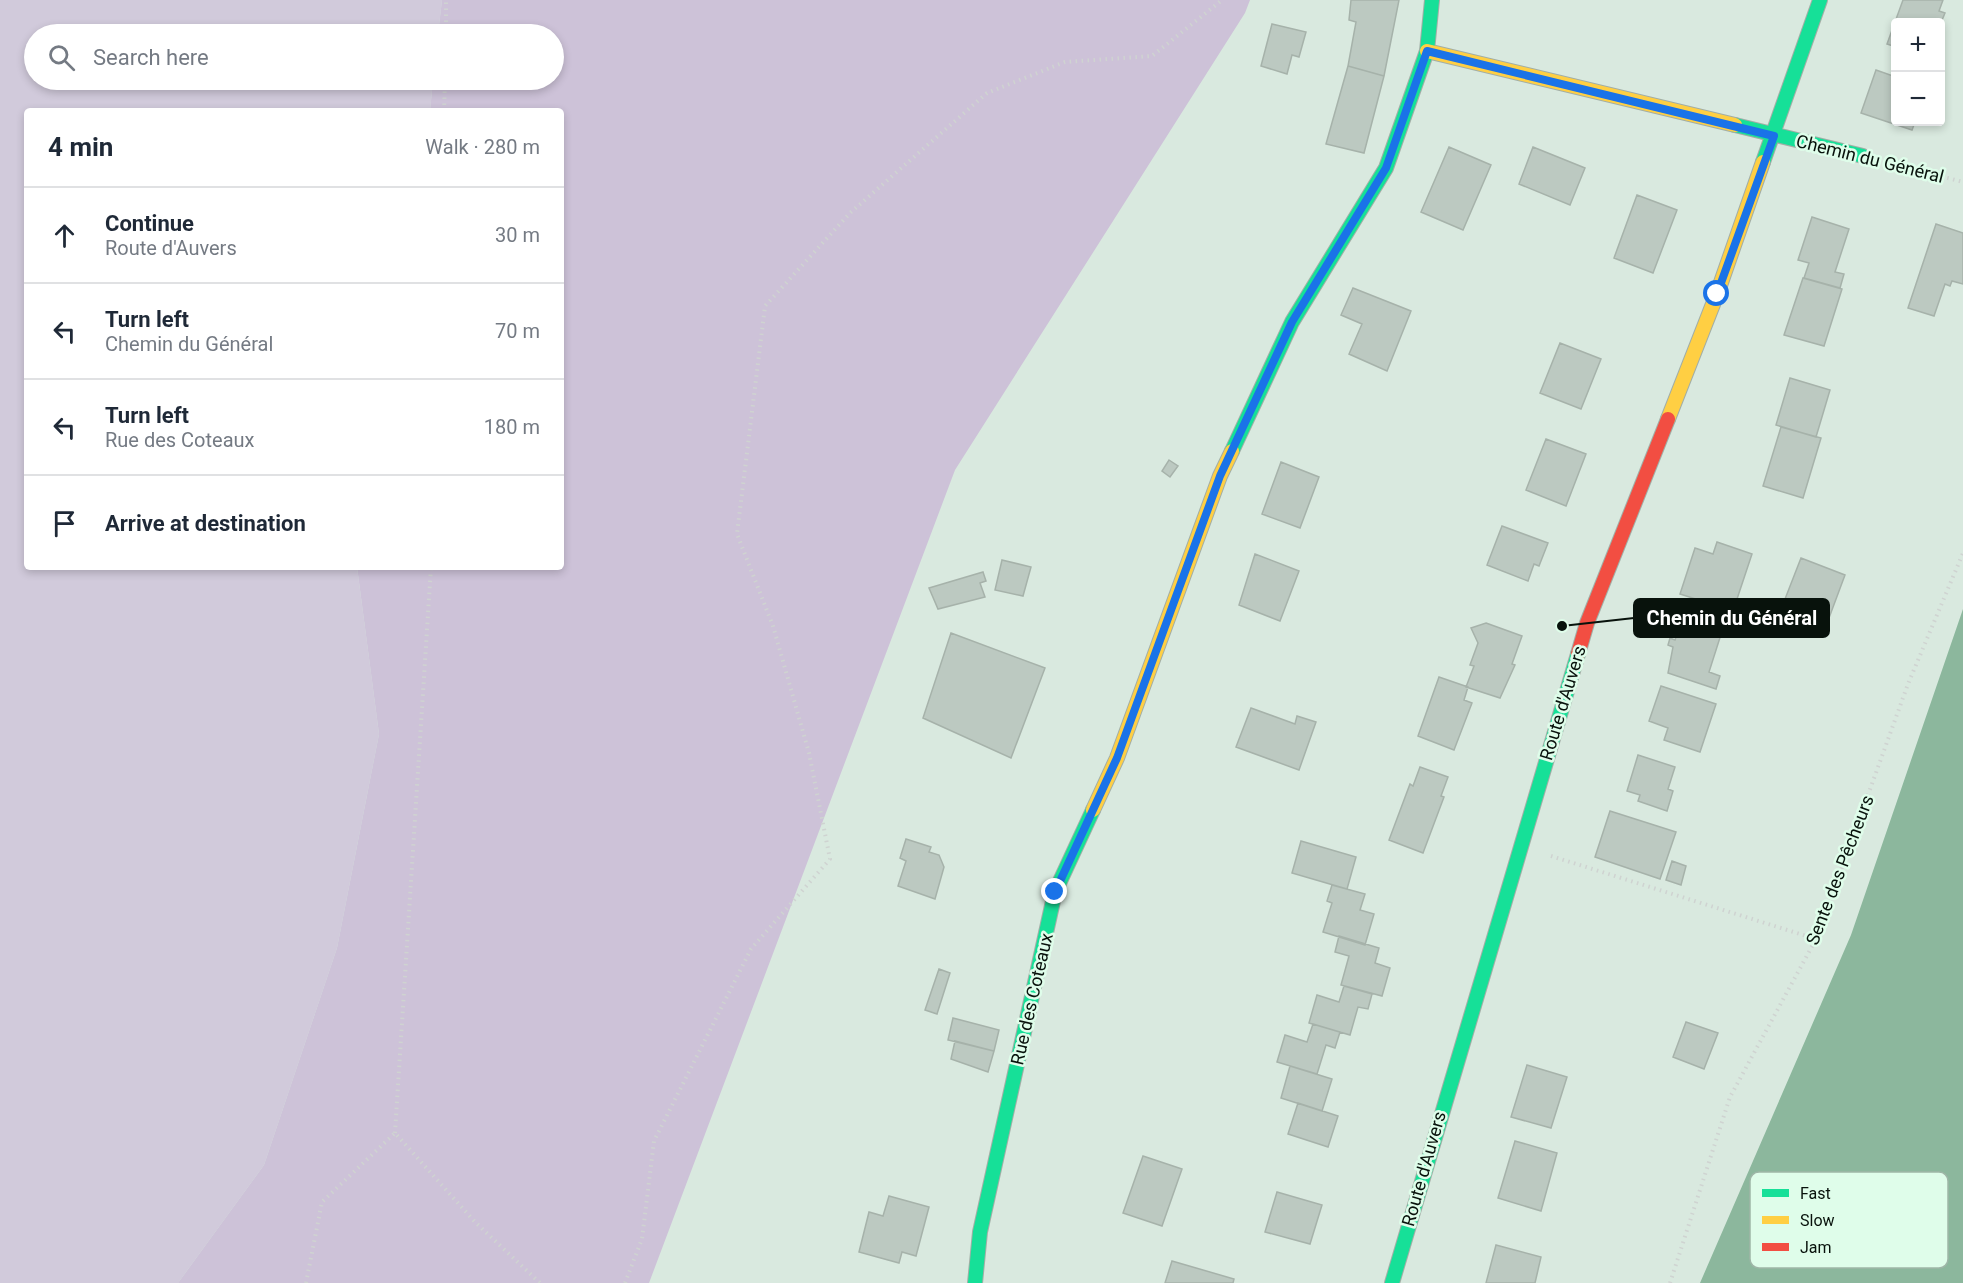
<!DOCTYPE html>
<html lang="en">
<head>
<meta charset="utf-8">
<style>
  body { margin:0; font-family:Roboto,sans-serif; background:#f6f6f7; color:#1f2937 }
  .controls { position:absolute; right:18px; top:18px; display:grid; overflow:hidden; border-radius:6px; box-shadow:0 3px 9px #0003 }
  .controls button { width:54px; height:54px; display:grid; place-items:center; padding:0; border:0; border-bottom:2px solid #e0e1e3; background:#fff; color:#1f2937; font:30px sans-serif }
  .stop { position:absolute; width:18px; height:18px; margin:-14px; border:4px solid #1a73e8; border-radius:50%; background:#fff }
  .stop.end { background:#1a73e8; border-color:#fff; box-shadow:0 2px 6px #0008 }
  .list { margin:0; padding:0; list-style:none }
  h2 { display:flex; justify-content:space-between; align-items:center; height:78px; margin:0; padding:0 24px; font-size:26px }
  h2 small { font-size:20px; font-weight:400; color:#747a83 }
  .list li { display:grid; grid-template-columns:39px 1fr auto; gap:18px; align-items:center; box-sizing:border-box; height:96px; padding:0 24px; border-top:2px solid #e0e1e3 }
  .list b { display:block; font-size:22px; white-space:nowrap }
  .list p { margin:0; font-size:20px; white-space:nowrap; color:#747a83 }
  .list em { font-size:20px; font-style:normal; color:#747a83 }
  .icon { flex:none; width:33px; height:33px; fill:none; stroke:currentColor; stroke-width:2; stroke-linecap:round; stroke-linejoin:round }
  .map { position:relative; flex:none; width:1963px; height:1283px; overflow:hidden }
  .search { position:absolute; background:#fff; box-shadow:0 3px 9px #0003; left:24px; top:24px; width:540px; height:66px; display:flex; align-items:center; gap:15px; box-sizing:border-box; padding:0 21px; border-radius:33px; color:#747a83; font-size:22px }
  .panel { position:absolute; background:#fff; box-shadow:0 3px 9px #0003; left:24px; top:108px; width:540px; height:462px; border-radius:6px }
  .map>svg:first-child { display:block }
</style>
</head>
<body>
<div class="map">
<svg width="1963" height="1283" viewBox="0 0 1963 1283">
  <rect width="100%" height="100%" fill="#d9e9df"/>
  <path fill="#d1cadb" d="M0 0H442L438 34H34V80H433L430 111H27V567H357L379 734 337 948 264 1165 178 1283H0Z"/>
  <path fill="#cdc2d8" d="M442 0H1250L1245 13 955 470 649 1283H178L264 1165 337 948 379 734 357 567H561V111H430L433 80H554V34H438Z"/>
  <path fill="#8cb79d" d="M1963 609V1283H1700L1851 935Z"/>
  <path fill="#bcc9c1" stroke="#a6b2aa" stroke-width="1.5" d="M1351 0H1399L1384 76 1348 66 1356 22 1349 20Z
    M1903 0H1943L1939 11 1945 13 1940 25V22H1896V47L1887 44Z
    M1272 24 1306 32 1299 57 1292 55 1287 74 1261 66Z
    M1348 66 1384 76 1364 153 1326 144Z
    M1876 70 1896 77V122H1915L1912 130 1861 113Z
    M1449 147 1491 165 1463 230 1421 212Z
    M1533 147 1585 168 1570 205 1519 184Z
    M1637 195 1677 210 1653 273 1614 258Z
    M1812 217 1849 229 1835 272 1844 274 1840 288 1804 278 1809 263 1798 260Z
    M1936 224 1963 233V284L1952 281 1950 286 1945 284 1934 316 1908 308Z
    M1803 278 1842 289 1824 346 1784 335Z
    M1353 288 1411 311 1387 371 1349 354 1362 324 1341 315Z
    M1560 343 1601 359 1581 409 1540 393Z
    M1790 378 1830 390 1816 437 1776 425Z
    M1781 427 1821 438 1803 498 1763 486Z
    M1546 439 1586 454 1566 506 1526 490Z
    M1169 460 1178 466 1170 477 1162 471Z
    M1281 462 1319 477 1300 528 1262 514Z
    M1502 526 1548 543 1539 566 1534 564 1528 581 1487 565Z
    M1717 542 1752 554 1733 611 1680 594 1695 548 1713 554Z
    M1255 554 1299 571 1280 621 1239 605Z
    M1801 558 1845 575 1823 634 1778 617Z
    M1002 560 1031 567 1023 596 995 590Z
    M983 572 986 581 980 583 985 597 938 609 929 588Z
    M1685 612 1724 625 1709 672 1720 676 1716 689 1668 673 1673 647 1668 645 1670 638 1675 640Z
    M1486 623 1522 636 1512 664 1515 665 1500 698 1466 687 1474 666 1470 665 1478 643 1471 628Z
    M951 633 1045 668 1011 758 923 718Z
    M1439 677 1468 687 1464 700 1472 703 1454 750 1418 736Z
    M1661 686 1716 704 1700 752 1664 740 1668 728 1649 721Z
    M1251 708 1295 724 1297 716 1316 722 1299 770 1236 747Z
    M1638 755 1675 767 1668 789 1673 791 1667 811 1638 801 1640 795 1627 791Z
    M1420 767 1448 777 1441 796 1444 797 1423 853 1389 840 1410 784 1413 786Z
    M1610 811 1676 832 1660 879 1595 857Z
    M906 839 931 847 929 852 939 855 944 867 935 899 898 886 906 861 900 858Z
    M1301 841 1356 857 1347 889 1292 873Z
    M1672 861 1686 866 1681 885 1666 880Z
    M1332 885 1365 894 1360 910 1374 914 1365 945 1323 932 1332 903 1327 901Z
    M1339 936 1379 948 1375 963 1390 968 1382 996 1341 985 1349 956 1335 952Z
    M939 969 950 973 937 1014 925 1010Z
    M1344 986 1372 994 1368 1009 1358 1007 1350 1035 1309 1023 1317 995 1339 1002Z
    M953 1018 999 1030 994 1051 948 1040Z
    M1686 1022 1718 1033 1704 1069 1673 1057Z
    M1313 1024 1340 1032 1335 1048 1326 1045 1317 1074 1277 1062 1285 1035 1307 1042Z
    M955 1041 994 1051 988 1072 951 1059Z
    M1527 1065 1567 1077 1551 1128 1511 1117Z
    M1290 1066 1332 1079 1322 1111 1281 1098Z
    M1298 1103 1338 1116 1328 1147 1288 1134Z
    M1515 1141 1557 1153 1541 1211 1498 1198Z
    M1143 1156 1182 1169 1162 1226 1123 1213Z
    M1277 1192 1322 1205 1310 1244 1265 1232Z
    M889 1196 929 1207 916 1256 902 1252 899 1263 859 1252 869 1212 883 1216Z
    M1496 1245 1541 1257 1535 1283H1486Z
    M1172 1261 1234 1279 1233 1283H1165Z"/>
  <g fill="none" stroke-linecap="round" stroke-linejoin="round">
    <defs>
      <path id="fast" d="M1735 125 1863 156
        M1763 162 1820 0
        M1232 451 1292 322 1386 168 1427 51 1432 0
        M975 1283 980 1232 1055 892 1093 810
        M1392 1283 1578 654"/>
      <path id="slow" d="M1427 51 1735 125
        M1668 419 1717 294 1763 162
        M1093 810 1117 758 1220 476 1232 451"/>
      <path id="jam" d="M1578 654 1587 623 1668 419"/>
    </defs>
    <use href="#fast" stroke="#a2aea6" stroke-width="16"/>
    <use href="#slow" stroke="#a2aea6" stroke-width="16"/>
    <use href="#jam" stroke="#a2aea6" stroke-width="16"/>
    <path stroke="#cfd3d1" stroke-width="4" stroke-dasharray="1.5 4.5" stroke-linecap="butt" d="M446 34V0
      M444 111 445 80
      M1895 164 1963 182
      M1551 856 1816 939
      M395 1133 431 567
      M306 1283 322 1202 395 1133 475 1222 540 1283
      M625 1283 642 1239 654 1141 751 949 830 859 809 753 773 626 737 534 765 306 850 213 987 93 1065 62 1152 56 1222 0
      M1670 1283 1730 1097 1816 939 1908 684 1963 553"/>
    <use href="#fast" stroke="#16e098" stroke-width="14"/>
    <use href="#slow" stroke="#ffcf43" stroke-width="14"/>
    <use href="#jam" stroke="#f24e42" stroke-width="14"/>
  </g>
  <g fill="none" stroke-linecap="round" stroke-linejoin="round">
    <path stroke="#1a73e8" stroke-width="8" d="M1055 892 1117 758 1220 476 1292 322 1386 168 1427 51 1774 136 1717 294"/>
  </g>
  <g text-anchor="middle" stroke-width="5" stroke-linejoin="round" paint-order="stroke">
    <g font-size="18" fill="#08120c" stroke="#dffdea">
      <text transform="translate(1870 159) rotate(14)" y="6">Chemin du Général</text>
      <text transform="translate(1563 703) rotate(-73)" y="6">Route d'Auvers</text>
      <text transform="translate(1840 870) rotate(-69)" y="6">Sente des Pêcheurs</text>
      <text transform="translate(1032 999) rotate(-77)" y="6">Rue des Coteaux</text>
      <text transform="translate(1424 1169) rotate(-74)" y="6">Route d'Auvers</text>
    </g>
  </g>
  <rect x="1750" y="1172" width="198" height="96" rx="9" fill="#dffdea" stroke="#9eb6a7" stroke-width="1.5"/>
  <rect x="1762" y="1189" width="27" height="8" fill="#16e098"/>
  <rect x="1762" y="1216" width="27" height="8" fill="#ffcf43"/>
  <rect x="1762" y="1243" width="27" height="8" fill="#f24e42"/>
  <g font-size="16" fill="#08120c">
    <text x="1800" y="1199">Fast</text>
    <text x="1800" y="1226">Slow</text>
    <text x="1800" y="1253">Jam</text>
  </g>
  <path fill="none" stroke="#08120c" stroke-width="2" d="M1562 626L1634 618"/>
  <circle fill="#08120c" stroke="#dffdea" stroke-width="2" cx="1562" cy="626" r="6"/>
  <rect fill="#08120c" stroke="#08120c" stroke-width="2" x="1634" y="599" width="195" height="38" rx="6"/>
  <g font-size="20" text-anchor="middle" font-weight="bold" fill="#fff">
    <text x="1732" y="625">Chemin du Général</text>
  </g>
</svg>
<div class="controls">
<button>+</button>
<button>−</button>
</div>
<div class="stop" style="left:1717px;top:294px"></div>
<div class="stop end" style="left:1055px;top:892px"></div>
<div class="search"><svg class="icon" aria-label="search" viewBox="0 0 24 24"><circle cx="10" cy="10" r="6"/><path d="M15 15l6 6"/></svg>Search here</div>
<section class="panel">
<h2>4 min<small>Walk · 280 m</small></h2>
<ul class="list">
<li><svg class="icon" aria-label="ahead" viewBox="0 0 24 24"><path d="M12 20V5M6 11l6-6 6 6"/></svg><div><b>Continue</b><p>Route d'Auvers</p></div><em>30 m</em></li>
<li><svg class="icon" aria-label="left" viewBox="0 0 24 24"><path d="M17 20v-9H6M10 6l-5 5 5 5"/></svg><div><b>Turn left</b><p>Chemin du Général</p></div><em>70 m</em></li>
<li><svg class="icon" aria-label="left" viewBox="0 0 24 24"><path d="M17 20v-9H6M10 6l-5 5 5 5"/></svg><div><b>Turn left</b><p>Rue des Coteaux</p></div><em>180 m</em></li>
<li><svg class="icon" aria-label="arrive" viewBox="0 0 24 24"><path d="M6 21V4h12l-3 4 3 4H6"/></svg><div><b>Arrive at destination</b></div></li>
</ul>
</section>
</div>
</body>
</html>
